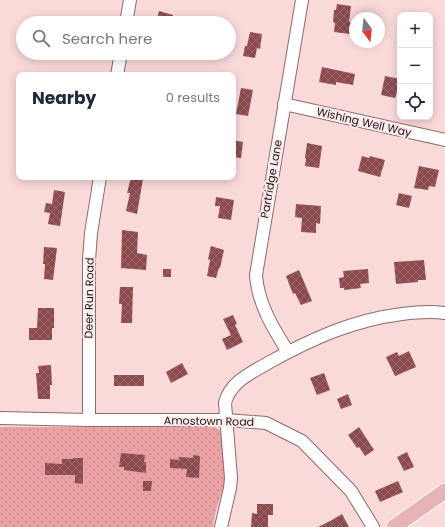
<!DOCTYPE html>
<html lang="en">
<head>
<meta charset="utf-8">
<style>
  body { margin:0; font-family:Poppins,sans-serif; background:#f2f2f3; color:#1f2937 }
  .controls { position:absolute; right:12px; top:12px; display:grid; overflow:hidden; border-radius:8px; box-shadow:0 2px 10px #0003 }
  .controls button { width:36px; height:36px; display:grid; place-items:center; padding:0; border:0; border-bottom:1px solid #e0e1e3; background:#fff; color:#1f2937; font:20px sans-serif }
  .compass { position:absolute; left:349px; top:12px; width:36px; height:36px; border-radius:50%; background:#fff; box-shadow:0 2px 10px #0003; rotate:165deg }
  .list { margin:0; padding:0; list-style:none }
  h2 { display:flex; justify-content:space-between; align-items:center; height:52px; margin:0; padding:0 16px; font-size:17px }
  h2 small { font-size:13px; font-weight:400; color:#747a83 }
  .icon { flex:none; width:22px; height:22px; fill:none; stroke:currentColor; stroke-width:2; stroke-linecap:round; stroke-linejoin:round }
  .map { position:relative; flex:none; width:445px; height:527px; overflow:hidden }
  .search { position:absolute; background:#fff; box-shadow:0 2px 10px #0003; left:16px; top:16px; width:220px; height:44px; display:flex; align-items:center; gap:10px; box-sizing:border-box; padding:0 14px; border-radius:22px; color:#747a83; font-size:15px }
  .panel { position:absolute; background:#fff; box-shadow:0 2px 10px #0003; left:16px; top:72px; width:220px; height:108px; border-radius:8px }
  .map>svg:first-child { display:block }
</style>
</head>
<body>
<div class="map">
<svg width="445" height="527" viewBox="0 0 445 527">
  <defs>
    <pattern id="green-dots" width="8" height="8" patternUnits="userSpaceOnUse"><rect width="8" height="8" fill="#e9a1a4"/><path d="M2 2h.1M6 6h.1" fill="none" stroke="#c88a8c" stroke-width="1.8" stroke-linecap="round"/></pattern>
    <pattern id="building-cross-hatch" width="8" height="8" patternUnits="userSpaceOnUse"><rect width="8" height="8" fill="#8c4a4f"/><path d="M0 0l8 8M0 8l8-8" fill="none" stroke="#986669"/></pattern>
  </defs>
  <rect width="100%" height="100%" fill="#fad9d9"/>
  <path fill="url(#green-dots)" d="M0 427H215L221 431 222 436C223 451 227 466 224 481 222 496 214 511 213 527H0Z"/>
  <path fill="url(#building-cross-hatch)" d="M337 4 351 6 349 22H352L350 34 334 32 335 23 333 22 334 10H336Z
    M159 11 173 15 172 23H156Z
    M250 32 262 34 260 49 257 48 255 58 243 56 245 46H247Z
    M322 67 355 74 353 85 336 82V85L319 82Z
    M385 76 400 79V93L397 92 395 98 381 95Z
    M241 88 253 90 248 116 236 114Z
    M233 140 243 142 241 158 233 157Z
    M307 143 322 146 319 168 305 166 306 159 305 158Z
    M362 156 369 158 370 156 385 160 380 177 358 171Z
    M419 166 439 170 435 187 429 186 428 190 414 188Z
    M131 177 143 179 137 214 126 211 130 193H127Z
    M54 190 65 192 60 226 48 224 50 213 44 212 46 203 52 204Z
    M399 193 412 196 409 208 396 205Z
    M216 197 234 200 231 220 218 218 220 206H215Z
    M296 204 321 206 320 224 316 223V233L301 232 302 218 295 217Z
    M122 230 138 232 137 253 147 255 146 270 121 268Z
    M211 246 224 250 220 268H219L216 278 207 276 210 260 208 259Z
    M44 247 57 248 53 280 44 279 45 264H43Z
    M424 260 426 280H418V282L396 284 394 262Z
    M163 269H171V277H163Z
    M368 269 369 283 360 284 361 288 344 290V288H340L339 278 344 277 343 271Z
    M299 270 312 301 301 305 295 293 293 294 286 276Z
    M120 287H133L132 323H121L122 304H119Z
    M38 308H54V328H52V340H29V328H37Z
    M233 315 237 324 235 325 243 342 227 350 222 339 231 335 223 319Z
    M409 351 416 367 395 376 386 357 397 352 399 356Z
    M182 363 188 374 171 383 166 372Z
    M51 365 52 385H50V399H38L36 373H39L38 366Z
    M324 373 330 390 317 395 310 378Z
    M114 375H144V386H114Z
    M348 394 352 405 341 409 337 399Z
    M359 427 374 450 365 456 359 447 357 448 348 435Z
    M407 452 414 467 404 471 397 457Z
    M121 453 145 455 144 462H146V473L124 470V467H119Z
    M193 455 200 456 199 478 186 477 187 469 170 468V459L179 460V457L193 458Z
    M73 458H83V484L75 483V475H45V463L62 464V459H73Z
    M143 481H152L151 491H143Z
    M398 481 403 492 380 502 375 491Z
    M257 504H273V515H268V527H251L252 513 257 514Z
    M342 514 349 527H318L332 520Z"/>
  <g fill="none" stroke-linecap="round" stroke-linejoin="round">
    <defs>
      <path id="minor" d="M126 23 130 0
        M117 75 121 53
        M284 104 445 140
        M288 352C273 328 258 304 256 275L302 0
        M0 418 89 420H226L266 423 302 441 351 491 373 527
        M89 420V260L91 233 100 177
        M221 527 230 488 231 478 225 403C230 382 251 373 268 363 311 339 353 320 402 314 417 312 431 311 445 313"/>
      <path id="major" d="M394 527 445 491"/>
    </defs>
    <use href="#minor" stroke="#8c696a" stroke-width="14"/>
    <use href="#major" stroke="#fff" stroke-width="17"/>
    <use href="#minor" stroke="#fff" stroke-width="12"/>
    <use href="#major" stroke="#e6b3b6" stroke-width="15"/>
  </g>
  <g text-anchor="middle" stroke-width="4" stroke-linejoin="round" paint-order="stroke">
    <g font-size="11" fill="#211314" stroke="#fbebeb">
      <text transform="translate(364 122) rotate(13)" y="4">Wishing Well Way</text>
      <text transform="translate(271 179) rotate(-80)" y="4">Partridge Lane</text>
      <text transform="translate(89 298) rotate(-89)" y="4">Deer Run Road</text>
      <text transform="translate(209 421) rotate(1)" y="4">Amostown Road</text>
    </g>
  </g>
</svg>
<div class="controls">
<button>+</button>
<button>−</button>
<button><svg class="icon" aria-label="locate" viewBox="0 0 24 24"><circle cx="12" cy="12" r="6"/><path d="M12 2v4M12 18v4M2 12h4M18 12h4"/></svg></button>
</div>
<svg class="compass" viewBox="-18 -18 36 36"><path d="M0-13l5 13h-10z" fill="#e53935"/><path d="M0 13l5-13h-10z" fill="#747a83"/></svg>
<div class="search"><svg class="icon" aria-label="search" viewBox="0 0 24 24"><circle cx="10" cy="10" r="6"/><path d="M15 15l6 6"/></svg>Search here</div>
<section class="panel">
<h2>Nearby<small>0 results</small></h2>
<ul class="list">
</ul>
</section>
</div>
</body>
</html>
